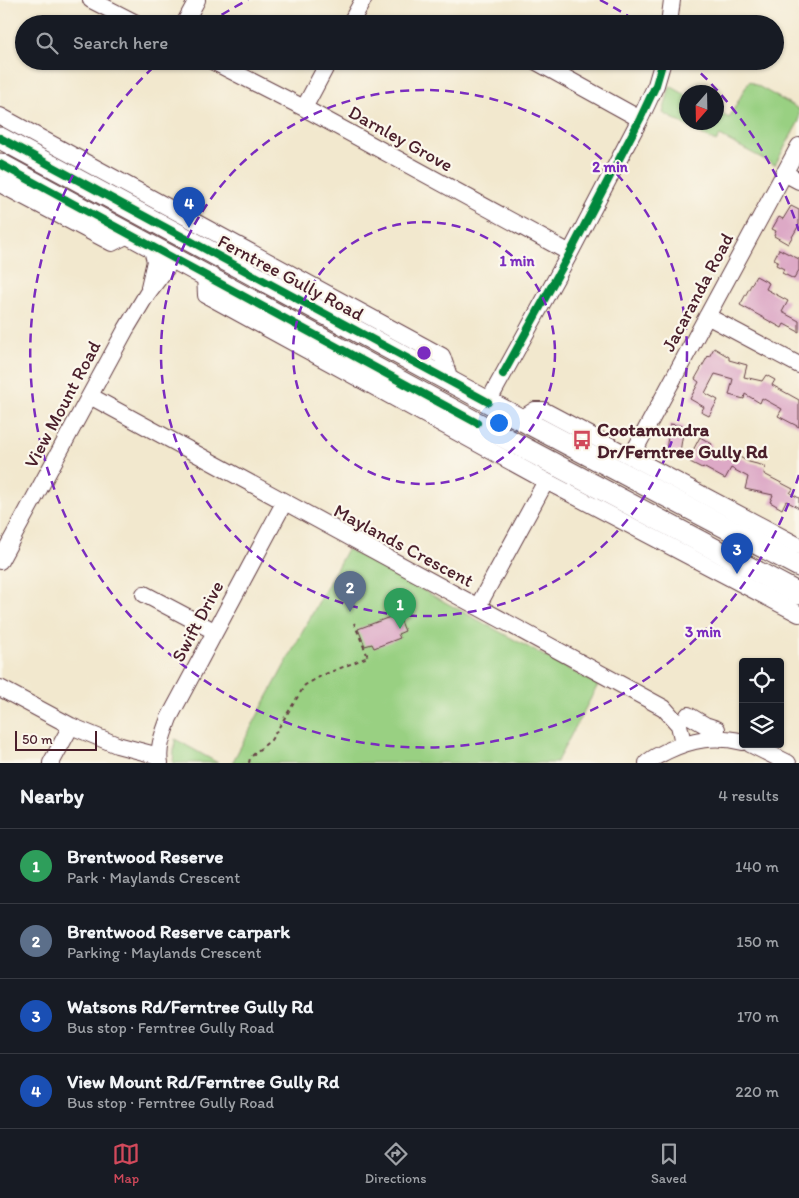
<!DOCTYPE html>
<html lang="en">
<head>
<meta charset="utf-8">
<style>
  body { margin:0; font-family:Itim,sans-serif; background:#20242c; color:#f1f3f6 }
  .controls { position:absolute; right:15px; bottom:15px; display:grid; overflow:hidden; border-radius:5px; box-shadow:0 1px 4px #0004 }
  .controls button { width:45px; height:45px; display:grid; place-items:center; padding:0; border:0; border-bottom:1px solid #363941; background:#171b24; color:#f1f3f6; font:25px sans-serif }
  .compass { position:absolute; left:679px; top:85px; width:45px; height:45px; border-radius:50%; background:#171b24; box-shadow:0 1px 4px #0004; rotate:200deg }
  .scale { position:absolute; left:15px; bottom:12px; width:82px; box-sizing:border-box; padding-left:5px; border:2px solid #4a1f2b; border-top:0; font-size:14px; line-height:18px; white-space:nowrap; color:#4a1f2b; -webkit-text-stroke:4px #fbf7ec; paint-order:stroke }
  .you { position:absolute; left:498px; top:422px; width:18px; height:18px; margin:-12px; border:4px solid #fff; border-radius:50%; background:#1a73e8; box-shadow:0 0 0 8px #1a73e833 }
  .badge { display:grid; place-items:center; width:32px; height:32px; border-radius:50%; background:#d1495b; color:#fff; font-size:16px; font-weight:700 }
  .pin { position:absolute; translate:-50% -41px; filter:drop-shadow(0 1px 2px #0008) }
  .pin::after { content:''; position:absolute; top:26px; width:18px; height:15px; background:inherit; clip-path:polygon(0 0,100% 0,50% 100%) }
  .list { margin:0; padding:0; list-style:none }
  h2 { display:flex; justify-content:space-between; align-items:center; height:65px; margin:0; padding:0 20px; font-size:21px }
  h2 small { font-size:16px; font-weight:400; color:#9ea1a6 }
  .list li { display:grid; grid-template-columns:32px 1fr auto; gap:15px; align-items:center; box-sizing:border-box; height:75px; padding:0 20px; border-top:1px solid #363941 }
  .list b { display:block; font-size:19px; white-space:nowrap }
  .list p { margin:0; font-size:16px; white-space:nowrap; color:#9ea1a6 }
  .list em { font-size:16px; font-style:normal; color:#9ea1a6 }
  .icon { flex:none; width:28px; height:28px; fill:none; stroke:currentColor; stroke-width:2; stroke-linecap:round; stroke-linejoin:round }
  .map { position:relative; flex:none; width:799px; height:763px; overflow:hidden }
  .search { position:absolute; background:#171b24; box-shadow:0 1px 4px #0004; left:15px; right:15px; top:15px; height:55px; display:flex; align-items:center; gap:12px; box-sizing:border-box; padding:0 18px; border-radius:28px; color:#9ea1a6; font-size:19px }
  .sheet { height:365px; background:#171b24 }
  nav { display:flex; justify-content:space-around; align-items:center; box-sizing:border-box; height:70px; border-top:1px solid #363941; background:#171b24; font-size:14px; color:#9ea1a6 }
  nav a { display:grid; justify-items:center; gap:2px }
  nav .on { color:#d1495b }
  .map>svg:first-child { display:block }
</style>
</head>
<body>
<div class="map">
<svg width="799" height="763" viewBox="0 0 799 763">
  <rect width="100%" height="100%" fill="#fbf7ec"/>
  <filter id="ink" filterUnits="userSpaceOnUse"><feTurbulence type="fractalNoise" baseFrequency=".02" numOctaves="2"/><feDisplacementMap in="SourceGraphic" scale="10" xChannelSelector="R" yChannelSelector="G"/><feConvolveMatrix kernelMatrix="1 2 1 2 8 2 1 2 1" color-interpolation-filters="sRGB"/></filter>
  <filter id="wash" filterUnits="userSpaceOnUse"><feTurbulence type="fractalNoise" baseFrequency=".0096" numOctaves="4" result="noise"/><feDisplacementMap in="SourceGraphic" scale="20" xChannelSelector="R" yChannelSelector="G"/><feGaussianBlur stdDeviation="1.12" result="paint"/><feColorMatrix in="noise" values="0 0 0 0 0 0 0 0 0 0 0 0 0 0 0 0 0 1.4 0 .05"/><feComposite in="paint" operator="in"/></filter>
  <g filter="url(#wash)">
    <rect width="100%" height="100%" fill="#f2e8ce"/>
    <path fill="#99d082" stroke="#727856" d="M749 81 799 109V121L775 165 720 136 716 142 663 113 670 86 686 95V122H716L717 111 729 118Z
      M347 549 598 685 556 763H232Z
      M175 739 218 763H173Z"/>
    <g id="blocks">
      <path fill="#dda9c6" d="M791 206 799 210V225L788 244 774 236 776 231 772 229 779 217 783 219Z
        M779 249 799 259V270L794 279 782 273 784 269 776 265 778 261 774 259Z
        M756 276 769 283 766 289 788 301 782 312 799 321V332L784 324 782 328 740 305Z
        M714 348 729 357V360L747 365 744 377 762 381 766 375 775 380 772 385 799 400V427L778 416 782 409 762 398 760 403 745 394 744 399 729 395 733 379 715 374 705 393 718 400 709 416 701 412 704 407 690 399 699 382 695 379 708 356 709 357Z
        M670 424 684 426 680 452 666 450Z
        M700 437 712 444 707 452 723 460 728 451 749 462 765 466 764 474 793 489 790 493 799 498V508L786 501 782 509 770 502 773 495 745 489 748 477 731 468 725 479 703 467 702 468 690 462 694 455 691 454Z
        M398 614 405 631 398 634 400 638 374 648 372 644 365 646 358 629Z"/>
    </g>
  </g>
  <g filter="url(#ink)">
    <use href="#blocks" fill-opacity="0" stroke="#633d43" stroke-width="1"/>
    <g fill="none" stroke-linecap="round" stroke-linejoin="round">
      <defs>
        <path id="minor" d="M91 0 138 24
          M184 24 197 0
          M350 24 363 0
          M669 24 672 0
          M212 61 304 108 570 253
          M535 61 640 119
          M304 108 329 61
          M0 116 442 356 451 382
          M784 173 799 181
          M0 184 112 243 130 234
          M205 275 206 295 546 481 799 614
          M149 287 155 261 151 246
          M707 316 799 365
          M90 396C281 501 473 604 664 708L679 725 683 743
          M488 402 570 253 640 119 656 85 663 61
          M521 419 535 410H543L799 546
          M631 457 799 146
          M0 561 126 329 147 294 174 258
          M144 594 214 631
          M478 606 546 481
          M0 688 71 726 117 745 159 756
          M688 715 705 725 717 729
          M750 744 788 763
          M51 763 71 726
          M160 763C157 748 164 732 169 718L284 503
          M647 763C653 757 660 755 667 751 692 739 715 735 743 742"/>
        <path id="major" d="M0 138 488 402 799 566
          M0 164 477 423 799 594"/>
      </defs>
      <use href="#minor" stroke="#633d43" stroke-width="18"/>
      <use href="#major" stroke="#633d43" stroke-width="23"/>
      <path stroke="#633d43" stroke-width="2" stroke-dasharray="4 4" stroke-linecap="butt" d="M249 763 250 758 255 753 271 740 305 685 323 675 368 657 354 623"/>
      <use href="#minor" stroke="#fff" stroke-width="16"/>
      <use href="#major" stroke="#fff" stroke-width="21"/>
      <defs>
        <path id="cycleway" d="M0 138 488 402
          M0 164 477 423
          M503 374 570 253 640 119 656 85 663 61"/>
      </defs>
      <use href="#cycleway" stroke="#fbf7ec" stroke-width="11"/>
      <use href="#cycleway" stroke="#00873e" stroke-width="8"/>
    </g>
  </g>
  <g fill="none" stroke="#7b2cbf" stroke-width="2.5" stroke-dasharray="9 6">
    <circle cx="424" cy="353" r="131"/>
    <circle cx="424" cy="353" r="263"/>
    <path d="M799 475A394 394 0 1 1 158 63M209 23A394 394 0 0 1 248 0M600 0A394 394 0 0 1 639 23M690 63A394 394 0 0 1 799 231"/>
  </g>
  <defs>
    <symbol id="bus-bare" viewBox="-9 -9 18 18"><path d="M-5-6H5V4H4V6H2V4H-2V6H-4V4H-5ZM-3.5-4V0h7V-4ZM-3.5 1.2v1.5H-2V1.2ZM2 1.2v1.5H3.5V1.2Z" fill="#d1495b" stroke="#fbf7ec" stroke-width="2.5" paint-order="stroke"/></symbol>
  </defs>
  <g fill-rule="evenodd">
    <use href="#bus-bare" x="568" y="426" width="28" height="28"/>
  </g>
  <g text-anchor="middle" stroke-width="4.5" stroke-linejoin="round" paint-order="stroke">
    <g font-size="19" fill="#4a1f2b" stroke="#fbf7ec">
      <text transform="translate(401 138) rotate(29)" y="7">Darnley Grove</text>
      <text transform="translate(291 277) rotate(28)" y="7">Ferntree Gully Road</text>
      <text transform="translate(697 292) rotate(-62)" y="7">Jacaranda Road</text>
      <text transform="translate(62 404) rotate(-62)" y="7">View Mount Road</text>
      <text transform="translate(404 545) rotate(28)" y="7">Maylands Crescent</text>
      <text transform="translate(197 621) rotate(-62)" y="7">Swift Drive</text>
    </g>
    <g font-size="19" font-weight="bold" fill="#4a1f2b" stroke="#fbf7ec" text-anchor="start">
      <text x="597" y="436">Cootamundra<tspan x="597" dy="22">Dr/Ferntree Gully Rd</tspan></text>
    </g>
  </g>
  <circle cx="424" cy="353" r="8" fill="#7b2cbf" stroke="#fbf7ec" stroke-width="2.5"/>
  <g font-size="15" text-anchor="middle" font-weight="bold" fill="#7b2cbf" stroke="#fbf7ec" stroke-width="4.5" stroke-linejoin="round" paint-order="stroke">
    <text x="610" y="172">2 min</text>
    <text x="517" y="266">1 min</text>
    <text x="703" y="637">3 min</text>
  </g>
</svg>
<div class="controls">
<button><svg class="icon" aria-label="locate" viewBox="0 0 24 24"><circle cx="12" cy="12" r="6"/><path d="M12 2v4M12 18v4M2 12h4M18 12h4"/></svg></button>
<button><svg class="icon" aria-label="layers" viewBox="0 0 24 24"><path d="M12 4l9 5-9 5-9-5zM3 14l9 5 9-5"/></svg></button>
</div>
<svg class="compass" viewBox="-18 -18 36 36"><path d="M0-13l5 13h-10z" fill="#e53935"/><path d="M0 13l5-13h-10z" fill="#9ea1a6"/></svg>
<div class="scale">50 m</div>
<div class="you"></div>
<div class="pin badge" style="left:400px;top:629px;background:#2e9e5b">1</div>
<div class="pin badge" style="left:350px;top:612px;background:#5c6f8a">2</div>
<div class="pin badge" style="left:737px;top:574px;background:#1a4fb4">3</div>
<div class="pin badge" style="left:189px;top:228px;background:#1a4fb4">4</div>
<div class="search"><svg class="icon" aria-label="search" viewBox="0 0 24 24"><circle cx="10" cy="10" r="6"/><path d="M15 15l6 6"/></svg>Search here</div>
</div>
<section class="sheet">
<h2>Nearby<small>4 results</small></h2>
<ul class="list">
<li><span class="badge" style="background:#2e9e5b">1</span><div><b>Brentwood Reserve</b><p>Park · Maylands Crescent</p></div><em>140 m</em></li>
<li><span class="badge" style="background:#5c6f8a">2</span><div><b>Brentwood Reserve carpark</b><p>Parking · Maylands Crescent</p></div><em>150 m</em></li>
<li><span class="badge" style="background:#1a4fb4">3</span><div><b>Watsons Rd/Ferntree Gully Rd</b><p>Bus stop · Ferntree Gully Road</p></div><em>170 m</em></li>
<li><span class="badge" style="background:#1a4fb4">4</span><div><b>View Mount Rd/Ferntree Gully Rd</b><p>Bus stop · Ferntree Gully Road</p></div><em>220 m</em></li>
</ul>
</section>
<nav>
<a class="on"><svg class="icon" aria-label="map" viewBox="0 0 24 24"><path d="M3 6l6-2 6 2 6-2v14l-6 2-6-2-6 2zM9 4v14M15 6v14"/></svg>Map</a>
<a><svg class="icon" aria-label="directions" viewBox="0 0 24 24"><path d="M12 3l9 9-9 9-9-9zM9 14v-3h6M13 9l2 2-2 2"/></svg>Directions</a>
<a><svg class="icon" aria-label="saved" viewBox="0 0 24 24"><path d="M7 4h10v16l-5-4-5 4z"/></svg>Saved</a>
</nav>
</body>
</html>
